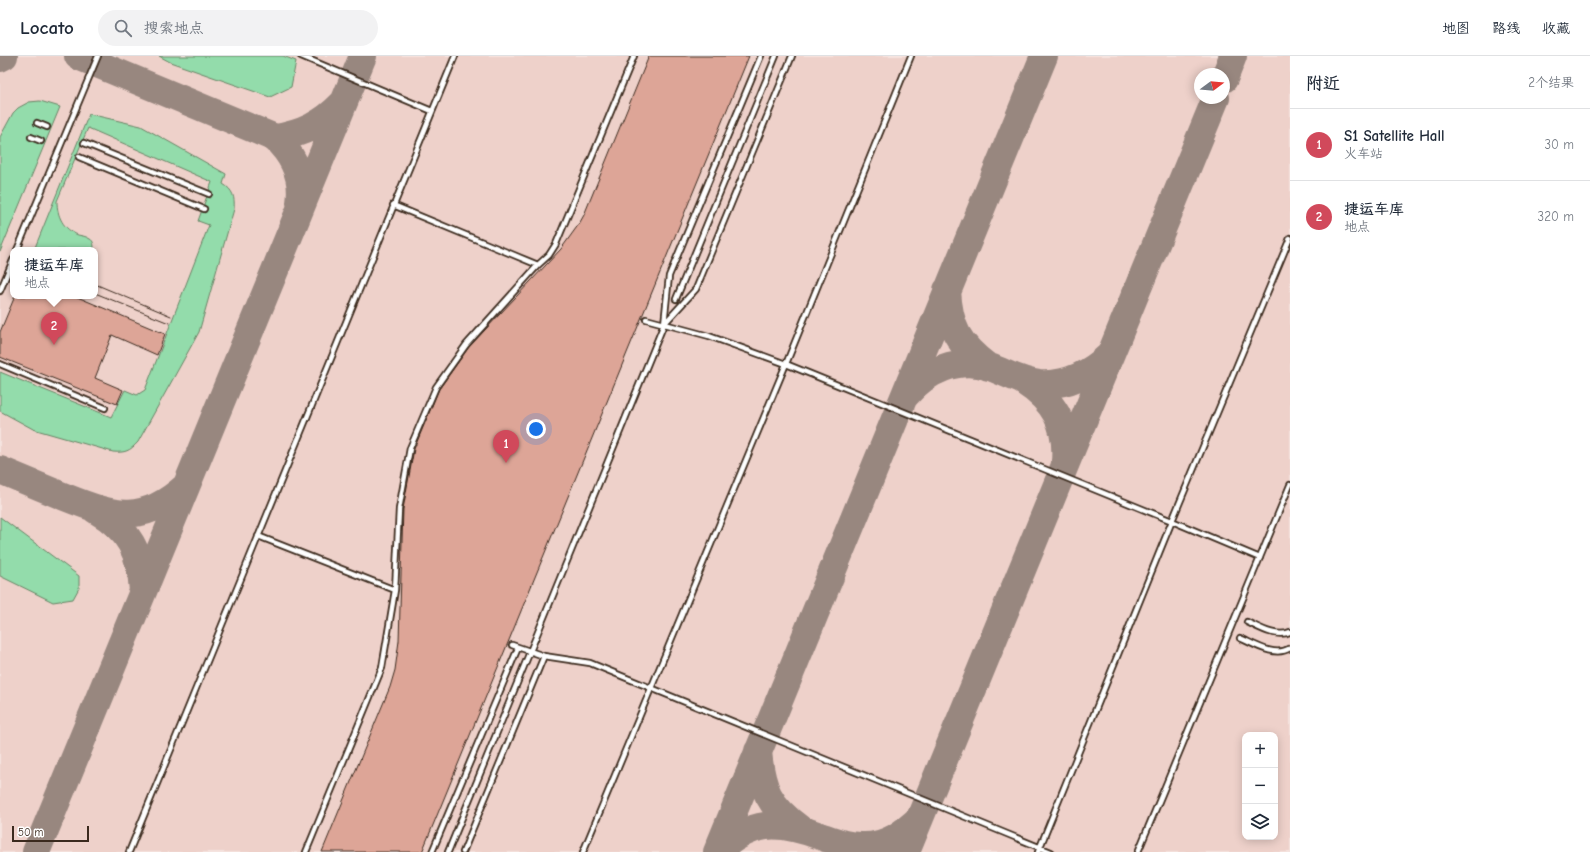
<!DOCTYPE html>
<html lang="zh">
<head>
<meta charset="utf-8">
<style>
  body { margin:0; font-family:"Comic Neue","LXGW WenKai TC",sans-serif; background:#f2f2f3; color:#1f2937 }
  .controls { position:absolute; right:12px; bottom:12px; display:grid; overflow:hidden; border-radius:8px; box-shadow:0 2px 10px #0003 }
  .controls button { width:36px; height:36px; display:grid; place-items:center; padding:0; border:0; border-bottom:1px solid #e0e1e3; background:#fff; color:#1f2937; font:20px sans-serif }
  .compass { position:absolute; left:1194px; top:12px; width:36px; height:36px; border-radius:50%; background:#fff; box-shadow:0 2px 10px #0003; rotate:74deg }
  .scale { position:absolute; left:12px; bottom:10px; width:77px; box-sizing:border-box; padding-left:4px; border:2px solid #3b2a1e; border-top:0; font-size:11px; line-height:14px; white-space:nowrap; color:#3b2a1e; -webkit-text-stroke:3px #fff; paint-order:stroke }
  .you { position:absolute; left:536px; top:373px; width:14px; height:14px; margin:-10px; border:3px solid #fff; border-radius:50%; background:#1a73e8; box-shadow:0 0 0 6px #1a73e833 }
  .badge { display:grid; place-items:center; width:26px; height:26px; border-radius:50%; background:#d1495b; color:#fff; font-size:13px; font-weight:700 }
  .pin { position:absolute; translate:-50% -33px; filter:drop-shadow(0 1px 2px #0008) }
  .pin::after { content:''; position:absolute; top:21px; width:14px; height:12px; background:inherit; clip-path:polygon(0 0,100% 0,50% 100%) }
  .popup { position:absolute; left:10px; top:191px; width:88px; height:52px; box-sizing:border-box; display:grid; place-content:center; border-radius:8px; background:#fff; filter:drop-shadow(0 1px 3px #0005); font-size:13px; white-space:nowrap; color:#747a83 }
  .popup b { font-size:15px; color:#1f2937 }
  .popup::after { content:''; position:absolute; left:50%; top:100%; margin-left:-8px; border:8px solid transparent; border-top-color:#fff }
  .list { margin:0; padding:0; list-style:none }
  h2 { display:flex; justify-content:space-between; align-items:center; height:52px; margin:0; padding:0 16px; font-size:17px }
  h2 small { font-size:13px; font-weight:400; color:#747a83 }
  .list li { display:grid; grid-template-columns:26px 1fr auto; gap:12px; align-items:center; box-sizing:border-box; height:72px; padding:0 16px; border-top:1px solid #e0e1e3 }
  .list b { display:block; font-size:15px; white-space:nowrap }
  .list p { margin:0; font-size:13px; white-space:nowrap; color:#747a83 }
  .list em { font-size:13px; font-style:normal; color:#747a83 }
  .icon { flex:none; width:22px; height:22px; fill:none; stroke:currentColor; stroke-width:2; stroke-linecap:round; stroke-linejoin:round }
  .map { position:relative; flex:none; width:1290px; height:796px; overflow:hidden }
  header { display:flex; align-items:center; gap:24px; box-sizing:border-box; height:56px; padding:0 20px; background:#fff; border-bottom:1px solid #e0e1e3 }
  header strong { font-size:19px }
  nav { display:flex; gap:22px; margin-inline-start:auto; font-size:14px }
  .search { width:280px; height:36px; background:#f2f2f3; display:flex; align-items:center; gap:10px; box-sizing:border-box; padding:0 14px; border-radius:22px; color:#747a83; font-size:15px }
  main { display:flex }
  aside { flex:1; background:#fff }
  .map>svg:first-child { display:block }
</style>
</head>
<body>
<header>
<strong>Locato</strong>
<div class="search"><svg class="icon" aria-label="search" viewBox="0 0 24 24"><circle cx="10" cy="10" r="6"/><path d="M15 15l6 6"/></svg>搜索地点</div>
<nav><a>地图</a><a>路线</a><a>收藏</a></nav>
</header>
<main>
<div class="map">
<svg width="1290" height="796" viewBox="0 0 1290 796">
  <rect width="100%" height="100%" fill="#f5e4e0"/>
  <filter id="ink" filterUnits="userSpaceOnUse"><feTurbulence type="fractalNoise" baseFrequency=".025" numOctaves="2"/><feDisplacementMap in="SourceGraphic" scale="8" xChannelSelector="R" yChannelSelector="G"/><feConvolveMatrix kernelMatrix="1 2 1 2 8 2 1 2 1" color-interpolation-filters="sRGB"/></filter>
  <g filter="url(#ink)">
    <path fill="#eed1ca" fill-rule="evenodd" d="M0 0H1290V796H0ZM1200 18H1224V42H1200ZM13 194H95V240H13ZM1245 679H1275V781H1245Z"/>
    <path fill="#93dcab" stroke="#678364" d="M159 0H283L296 5 291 31 270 41 170 6Z
      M40 45 60 51 0 196V81L13 57 18 52 29 46Z
      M89 58 141 70 226 118 223 128C233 134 235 141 234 153L199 276 138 386C130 395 125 397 113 396L33 373 0 355V316L111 361 125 334 137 339 145 334 209 169 198 165 212 126 88 72 57 145C57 160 63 173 78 179 82 180 86 180 90 183 94 185 94 189 94 194H34Z
      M0 461 79 520V532L73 543 53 546 0 520Z"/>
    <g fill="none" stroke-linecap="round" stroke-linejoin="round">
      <path stroke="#98877f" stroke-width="28" d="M78 0 275 82C294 100 304 121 300 147
        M0 2 4 0
        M1224 23 1233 0
        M275 82C302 78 323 68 342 48
        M947 234C949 271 958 289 988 311
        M1023 325C1054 345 1068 368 1065 406
        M906 339C926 315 958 300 990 311 1006 317 1021 326 1039 328 1067 330 1090 318 1110 299
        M0 414C22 423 43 432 65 441 115 461 143 469 186 430
        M96 454C129 473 141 497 143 535
        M758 695C761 732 769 750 799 772
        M36 796 363 0
        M717 796 1044 0
        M717 796C751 764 778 764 820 780 834 785 848 791 864 790 887 790 904 777 920 762
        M906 796 1216 42"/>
    </g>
    <path fill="#dda597" stroke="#3b2a1e" d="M649 0H749L422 796H322L390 631 395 614 399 585 403 453 414 393 439 333 469 291 561 193 579 168 584 159Z
      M15 240H75L165 278 157 299 112 279 95 322 123 334 117 348 0 301V276Z"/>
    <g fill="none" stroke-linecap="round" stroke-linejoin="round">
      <defs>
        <path id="service" d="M301 0 432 55
          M37 67 47 71
          M31 81 41 85
          M84 87 209 138
          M79 101 204 153
          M393 149 538 209
          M17 194 98 0
          M0 235 13 204
          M676 243 776 0
          M646 263 709 280 786 308 1172 465 1260 502
          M664 268 696 233 792 0
          M0 308 105 352
          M258 480 395 534
          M1247 566C1260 572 1276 582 1290 576
          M1240 582C1254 588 1275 602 1290 592
          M512 589 544 600 590 607 1051 796
          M129 796 455 0
          M306 796 382 612 395 534 399 453 410 392 436 331 466 289 538 209 549 199 556 188 634 0
          M432 796 518 592
          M448 796 664 268 669 220 761 0
          M463 796 544 600
          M583 796 786 308 911 0
          M1038 796 1172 465 1290 182
          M1138 796 1290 429"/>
      </defs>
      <use href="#service" stroke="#3b2a1e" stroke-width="8"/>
      <use href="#service" stroke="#fff" stroke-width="4.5"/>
      <path stroke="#3b2a1e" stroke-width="1" d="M95 228 171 260
        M95 237 169 267"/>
    </g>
  </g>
</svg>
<div class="controls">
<button>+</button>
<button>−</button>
<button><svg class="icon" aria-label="layers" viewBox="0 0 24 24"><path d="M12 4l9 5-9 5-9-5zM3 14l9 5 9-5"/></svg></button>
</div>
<svg class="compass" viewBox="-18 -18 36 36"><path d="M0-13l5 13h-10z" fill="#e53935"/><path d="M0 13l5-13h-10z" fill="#747a83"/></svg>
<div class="scale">50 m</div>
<div class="you"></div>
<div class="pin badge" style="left:506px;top:407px">1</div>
<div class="pin badge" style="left:54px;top:289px">2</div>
<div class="popup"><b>捷运车库</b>地点</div>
</div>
<aside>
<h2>附近<small>2个结果</small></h2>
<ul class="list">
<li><span class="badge">1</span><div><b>S1 Satellite Hall</b><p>火车站</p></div><em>30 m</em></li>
<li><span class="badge">2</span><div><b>捷运车库</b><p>地点</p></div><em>320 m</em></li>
</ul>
</aside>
</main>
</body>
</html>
